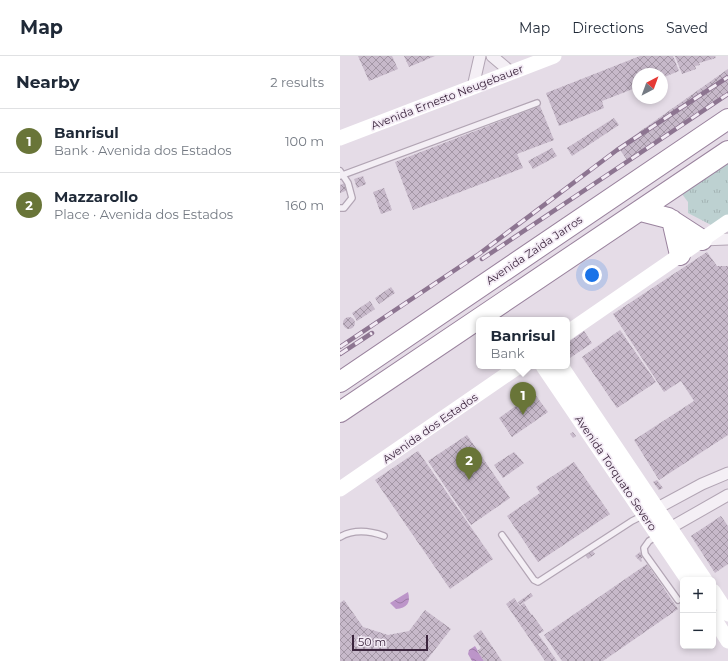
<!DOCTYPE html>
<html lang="en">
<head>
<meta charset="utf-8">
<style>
  body { margin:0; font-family:Montserrat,sans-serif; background:#f6f6f7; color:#1f2937 }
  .controls { position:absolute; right:12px; bottom:12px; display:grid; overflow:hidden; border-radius:6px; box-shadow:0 2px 6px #0003 }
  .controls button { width:36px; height:36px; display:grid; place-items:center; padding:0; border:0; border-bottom:1px solid #e0e1e3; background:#fff; color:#1f2937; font:20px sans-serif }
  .compass { position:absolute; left:292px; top:12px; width:36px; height:36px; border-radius:50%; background:#fff; box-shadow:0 2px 6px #0003; rotate:41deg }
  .scale { position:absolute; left:12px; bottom:10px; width:76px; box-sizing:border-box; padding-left:4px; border:2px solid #3b253d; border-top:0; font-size:11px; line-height:14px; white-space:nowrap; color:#3b253d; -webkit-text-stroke:3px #f3ebf5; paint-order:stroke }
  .you { position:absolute; left:252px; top:219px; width:14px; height:14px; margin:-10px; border:3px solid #fff; border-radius:50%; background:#1a73e8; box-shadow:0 0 0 6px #1a73e833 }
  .badge { display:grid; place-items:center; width:26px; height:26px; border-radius:50%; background:#697538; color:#fff; font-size:13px; font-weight:700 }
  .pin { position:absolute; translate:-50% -33px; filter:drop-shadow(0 1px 2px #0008) }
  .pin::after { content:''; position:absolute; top:21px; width:14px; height:12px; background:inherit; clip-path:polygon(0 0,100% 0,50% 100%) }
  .popup { position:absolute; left:136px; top:261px; width:94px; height:52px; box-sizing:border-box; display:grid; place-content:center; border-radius:6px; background:#fff; filter:drop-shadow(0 1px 3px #0005); font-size:13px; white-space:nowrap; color:#747a83 }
  .popup b { font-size:15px; color:#1f2937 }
  .popup::after { content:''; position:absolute; left:50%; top:100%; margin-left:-8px; border:8px solid transparent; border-top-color:#fff }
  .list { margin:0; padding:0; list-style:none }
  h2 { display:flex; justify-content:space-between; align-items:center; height:52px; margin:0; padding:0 16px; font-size:17px }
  h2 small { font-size:13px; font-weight:400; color:#747a83 }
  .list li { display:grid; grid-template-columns:26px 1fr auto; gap:12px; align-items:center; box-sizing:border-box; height:64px; padding:0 16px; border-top:1px solid #e0e1e3 }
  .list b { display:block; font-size:15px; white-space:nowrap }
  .list p { margin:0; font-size:13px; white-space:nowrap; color:#747a83 }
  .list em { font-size:13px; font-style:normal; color:#747a83 }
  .map { position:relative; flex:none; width:388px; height:605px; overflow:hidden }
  header { display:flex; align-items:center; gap:24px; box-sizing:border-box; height:56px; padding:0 20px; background:#fff; border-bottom:1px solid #e0e1e3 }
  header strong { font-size:19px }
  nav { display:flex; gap:22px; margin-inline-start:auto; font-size:14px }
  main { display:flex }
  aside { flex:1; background:#fff }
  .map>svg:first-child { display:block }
</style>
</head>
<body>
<header>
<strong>Map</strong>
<nav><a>Map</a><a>Directions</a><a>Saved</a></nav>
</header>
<main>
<aside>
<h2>Nearby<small>2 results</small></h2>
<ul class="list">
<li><span class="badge">1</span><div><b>Banrisul</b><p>Bank · Avenida dos Estados</p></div><em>100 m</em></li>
<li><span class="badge">2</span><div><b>Mazzarollo</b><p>Place · Avenida dos Estados</p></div><em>160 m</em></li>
</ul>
</aside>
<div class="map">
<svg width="388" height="605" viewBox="0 0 388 605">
  <defs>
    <pattern id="grass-tufts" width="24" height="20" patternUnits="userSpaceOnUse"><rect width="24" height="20" fill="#bdd1d1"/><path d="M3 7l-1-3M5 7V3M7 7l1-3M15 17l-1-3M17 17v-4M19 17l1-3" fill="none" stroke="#a3b3b4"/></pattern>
    <pattern id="water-waves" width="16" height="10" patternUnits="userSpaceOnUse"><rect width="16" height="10" fill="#bc95c9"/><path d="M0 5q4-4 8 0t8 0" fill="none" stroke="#9a79a4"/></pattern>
    <pattern id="building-cross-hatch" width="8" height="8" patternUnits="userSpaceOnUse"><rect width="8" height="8" fill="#c7b9ca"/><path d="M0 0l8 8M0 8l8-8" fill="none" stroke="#a396a5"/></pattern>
  </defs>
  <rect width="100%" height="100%" fill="#e5dce7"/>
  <path fill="url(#grass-tufts)" d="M388 104V161L373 170 348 157V146L342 138Z"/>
  <path fill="url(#water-waves)" d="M68 536C71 547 67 552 56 553L50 547Z
    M135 590 144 605H132L128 598 129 594Z"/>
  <path fill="url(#building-cross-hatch)" d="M18 0H52L58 13 29 25Z
    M64 0H95L69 11Z
    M300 0H333L339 15 322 22V18H298V31L262 45 264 52 219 70 206 37Z
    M335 0H375L376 2 359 7 360 9 355 10 356 13 342 18Z
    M388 13V38L287 104 278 91Z
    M200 50 214 84 177 98 183 112 73 154 55 106Z
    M274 62 279 69 232 100 227 92Z
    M212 92 217 100 193 113 188 105Z
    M23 120 26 128 17 132 14 123Z
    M5 127 8 134 0 137V129Z
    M44 132 52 154 41 158 33 136Z
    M367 196 377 210H388V379L319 424 294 384 354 345 341 325 324 336 273 258Z
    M51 231 55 237 39 248 35 242Z
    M30 245 35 253 17 265 12 257Z
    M3 267a6 6 0 1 1 12 0a6 6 0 1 1-12 0Z
    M280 274 316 326 277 352 242 301Z
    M244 275 252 287 230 302 227 297V287Z
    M194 337 208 356 172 381 159 362Z
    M233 376 236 380 233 382 230 378Z
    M127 379 170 442 131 469 88 405Z
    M78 395 153 503 110 533 35 424Z
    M174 396 184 407 163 422 154 409Z
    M234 406 270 458 198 506 167 460 200 437 196 431Z
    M317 424 323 432 319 434 313 426Z
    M381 460 388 470V508L375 517 351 480Z
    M252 494 255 498 248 503 245 499Z
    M300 496 303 501 301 503 302 505 301 506 295 500Z
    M307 508 338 553 263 605H222L204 579Z
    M191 537 193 540 180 549 178 546Z
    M174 542 180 550 184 547 191 558 190 560 192 558 204 575 198 578 217 605H205L166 548Z
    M4 544 23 571 48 579 69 575 85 554 111 573 86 605H0V547Z
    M141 574 162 605H144L137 595 141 592 133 580Z"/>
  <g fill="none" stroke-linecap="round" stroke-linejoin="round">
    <defs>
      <path id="lane" d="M0 115 8 127 12 142 4 152H0
        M0 120 197 47
        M162 479 194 524 198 526 292 465 304 459
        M317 480 309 485 304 492 305 498 338 544
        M0 481C14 473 30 475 44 480"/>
      <path id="street" d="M152 0 172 17
        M133 31 140 0
        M362 184 388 183
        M310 456 362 428 388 417
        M323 476 388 439"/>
      <path id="highway" d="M301 155 328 162 362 184
        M332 164 340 199
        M0 326 388 63
        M0 356 388 95"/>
    </defs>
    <use href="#lane" stroke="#b2a5b4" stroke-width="8"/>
    <use href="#street" stroke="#b2a5b4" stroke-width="13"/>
    <use href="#highway" stroke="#9a839e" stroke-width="22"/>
    <use href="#lane" stroke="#f4eff5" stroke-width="5.5"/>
    <use href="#street" stroke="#f4eff5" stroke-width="11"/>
    <path stroke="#fff" stroke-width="15" d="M0 82 214 0
      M227 277 388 166
      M203 310 348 524
      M221 310 365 524
      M0 433 179 310
      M373 535 388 558
      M373 561 388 585"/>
    <use href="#highway" stroke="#fff" stroke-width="20"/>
    <defs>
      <path id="rail" d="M142 203 388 38
        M0 291 139 198 277 94 388 21
        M0 298 32 277"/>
    </defs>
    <use href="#rail" stroke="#8d7591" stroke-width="4.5"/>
    <use href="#rail" stroke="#f3ebf5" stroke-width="3" stroke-dasharray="9" stroke-linecap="butt"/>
  </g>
  <g text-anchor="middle" stroke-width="3.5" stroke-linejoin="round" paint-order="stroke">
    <g font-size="11" fill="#3b253d" stroke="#f3ebf5">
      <text transform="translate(107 41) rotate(-21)" y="4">Avenida Ernesto Neugebauer</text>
      <text transform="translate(194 194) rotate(-34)" y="4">Avenida Zaida Jarros</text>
      <text transform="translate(90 372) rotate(-35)" y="4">Avenida dos Estados</text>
      <text transform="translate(276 417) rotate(56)" y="4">Avenida Torquato Severo</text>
    </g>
  </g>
</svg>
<div class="controls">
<button>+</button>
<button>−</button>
</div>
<svg class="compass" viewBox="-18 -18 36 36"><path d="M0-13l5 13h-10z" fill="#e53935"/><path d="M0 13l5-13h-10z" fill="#747a83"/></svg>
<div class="scale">50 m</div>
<div class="you"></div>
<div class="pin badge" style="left:183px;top:359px">1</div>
<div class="popup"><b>Banrisul</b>Bank</div>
<div class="pin badge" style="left:129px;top:424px">2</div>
</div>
</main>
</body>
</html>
